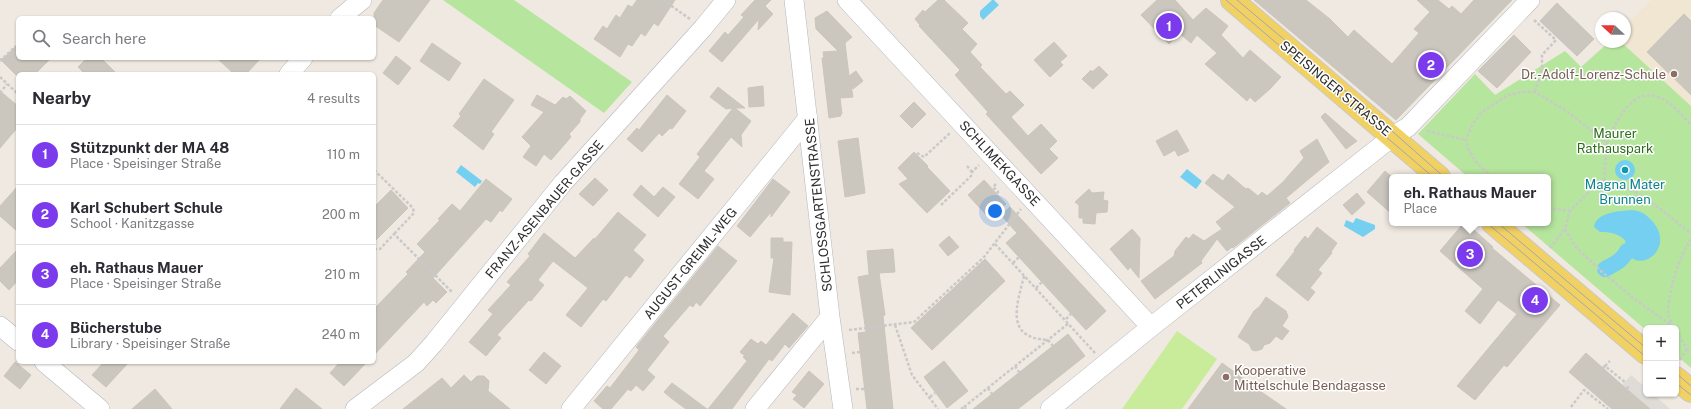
<!DOCTYPE html>
<html lang="en">
<head>
<meta charset="utf-8">
<style>
  body { margin:0; font-family:"Public Sans",sans-serif; background:#f7f7f7; color:#2b2b33 }
  .controls { position:absolute; right:12px; bottom:12px; display:grid; overflow:hidden; border-radius:6px; box-shadow:0 1px 3px #0004 }
  .controls button { width:36px; height:36px; display:grid; place-items:center; padding:0; border:0; border-bottom:1px solid #e1e1e2; background:#fff; color:#2b2b33; font:20px sans-serif }
  .compass { position:absolute; left:1595px; top:12px; width:36px; height:36px; border-radius:50%; background:#fff; box-shadow:0 1px 3px #0004; rotate:292deg }
  .you { position:absolute; left:995px; top:211px; width:14px; height:14px; margin:-10px; border:3px solid #fff; border-radius:50%; background:#1a73e8; box-shadow:0 0 0 6px #1a73e833 }
  .badge { display:grid; place-items:center; width:26px; height:26px; border-radius:50%; background:#7c3aed; color:#fff; font-size:13px; font-weight:700 }
  .pin { position:absolute; translate:-50% -50%; border:2px solid #fff; box-shadow:0 1px 4px #0006 }
  .popup { position:absolute; left:1389px; top:174px; width:162px; height:52px; box-sizing:border-box; display:grid; place-content:center; border-radius:6px; background:#fff; filter:drop-shadow(0 1px 3px #0005); font-size:13px; white-space:nowrap; color:#7c7c81 }
  .popup b { font-size:15px; color:#2b2b33 }
  .popup::after { content:''; position:absolute; left:50%; top:100%; margin-left:-8px; border:8px solid transparent; border-top-color:#fff }
  .list { margin:0; padding:0; list-style:none }
  h2 { display:flex; justify-content:space-between; align-items:center; height:52px; margin:0; padding:0 16px; font-size:17px }
  h2 small { font-size:13px; font-weight:400; color:#7c7c81 }
  .list li { display:grid; grid-template-columns:26px 1fr auto; gap:12px; align-items:center; box-sizing:border-box; height:60px; padding:0 16px; border-top:1px solid #e1e1e2 }
  .list b { display:block; font-size:15px; white-space:nowrap }
  .list p { margin:0; font-size:13px; white-space:nowrap; color:#7c7c81 }
  .list em { font-size:13px; font-style:normal; color:#7c7c81 }
  .icon { flex:none; width:22px; height:22px; fill:none; stroke:currentColor; stroke-width:2; stroke-linecap:round; stroke-linejoin:round }
  .map { position:relative; flex:none; width:1691px; height:409px; overflow:hidden }
  .search { position:absolute; background:#fff; box-shadow:0 1px 3px #0004; left:16px; top:16px; width:360px; height:44px; display:flex; align-items:center; gap:10px; box-sizing:border-box; padding:0 14px; border-radius:6px; color:#7c7c81; font-size:15px }
  .panel { position:absolute; background:#fff; box-shadow:0 1px 3px #0004; left:16px; top:72px; width:360px; height:292px; border-radius:6px }
  .map>svg:first-child { display:block }
</style>
</head>
<body>
<div class="map">
<svg width="1691" height="409" viewBox="0 0 1691 409">
  <rect width="100%" height="100%" fill="#efe9e1"/>
  <path fill="#f0e6d1" d="M1651 0H1691V106L1621 42H1625V27Z"/>
  <path fill="#b6e59e" d="M443 0H514L632 82 604 113Z
    M1609 42H1621L1691 106V368L1676 355V328H1646V330L1521 223H1548V177H1468L1418 134 1475 74 1495 95 1565 51 1581 67Z"/>
  <path fill="#c9ec9a" d="M1177 331 1217 359 1182 409H1122Z"/>
  <path fill="#dfdcd8" d="M1631 375 1646 388V394H1653L1670 409H1650L1622 385Z"/>
  <path fill="#75cff0" d="M992 0H994L999 5 983 20 980 16V11Z
    M1615 170a10 10 0 1 1 20 0a10 10 0 1 1-20 0Z
    M461 165 482 181 480 184 478 183 475 187 456 172Z
    M1187 169 1202 181 1196 189 1180 177Z
    M1632 210C1642 211 1646 214 1653 222 1679 254 1626 281 1625 240 1617 233 1611 232 1600 232L1594 227C1596 212 1620 211 1632 210Z
    M1356 218 1375 225V229L1363 237 1344 226 1346 220 1353 223Z"/>
  <g fill="none" stroke-linecap="round" stroke-linejoin="round">
    <path stroke="#75cff0" stroke-width="16" d="M1605 269C1614 264 1622 261 1627 251"/>
  </g>
  <path fill="#cbc7bf" stroke="#cbc5ba" d="M383 0H430L399 42 374 25V13Z
    M637 0H675L658 26 654 23 645 36 641 33 632 46 628 44 620 57 594 39 603 26 607 29 616 15 620 18 628 5 632 7Z
    M755 0H771L765 6 773 14 758 30 759 19 722 62 709 51 725 32 728 35 744 17 741 15Z
    M938 0H944L968 23 962 29 977 44 970 52 982 65 980 67 1006 94 1010 91 1024 105 1011 117 1028 136 1041 124 1057 141 1049 149 1058 158 1041 174 986 114 988 112 955 75 960 70 919 26 920 25 915 19 923 10 925 12Z
    M1157 0H1175L1193 20 1206 8 1228 26 1221 35 1243 58 1250 50 1281 77 1270 89 1255 102 1250 97 1247 101 1205 64 1217 53 1197 35 1191 43 1179 33 1169 44 1141 15Z
    M1254 0H1306L1330 19 1348 37 1354 30 1392 64 1419 33 1414 29 1430 12 1417 0H1438L1449 9 1452 6 1461 14 1474 0H1512L1396 120Z
    M1557 3 1594 39 1577 56 1540 21Z
    M827 11 852 37 845 43 849 76 856 71 863 81 853 89 851 85 853 97 840 98 842 114H840L841 116 829 118 822 58H824L823 52 838 51 816 29 815 18Z
    M1684 14 1691 21V95L1647 52Z
    M1514 35 1531 52 1497 88 1478 71Z
    M1054 42 1067 56 1060 62 1063 65 1050 77 1034 60Z
    M432 43 461 63 449 81 420 61Z
    M18 44V58H51L35 74H18V77L0 59 4 58Z
    M396 56 411 68 398 85 383 73Z
    M87 58H101L117 74H85L78 67Z
    M217 58H261L246 74H234Z
    M1099 66 1108 75 1093 89 1082 79 1091 70 1092 72Z
    M484 79 514 100 491 132 494 134 483 150 453 126 461 116 459 114Z
    M763 86 764 106 749 107 748 88Z
    M718 87 745 108H735L751 121 741 135 742 147 731 137 704 171 714 179 698 199 679 184 700 157 697 154 733 108 726 109 710 97Z
    M0 91 18 106V127L0 148Z
    M537 95 555 105 563 97 566 99 570 96 586 111 580 119V122L569 134 571 137 551 160 544 154 536 166 523 157 531 146 522 137 544 112 531 105Z
    M667 95 686 111 672 129 670 128 662 136 659 133 642 152 627 139 637 128 639 130Z
    M914 102 926 114 912 128 900 116Z
    M1325 113 1357 141 1346 149 1321 117Z
    M1177 130 1189 151 1178 156 1175 150 1164 156 1156 141Z
    M858 138 865 193 845 197 838 141Z
    M1317 139 1329 162 1286 198 1290 203 1233 248 1232 247 1227 251 1217 239 1201 261 1202 263 1155 299 1141 281 1174 256 1175 251 1186 237 1189 239 1193 234 1204 241 1222 229 1216 222 1235 207 1205 183 1213 174 1223 181 1228 174 1246 189 1248 188 1258 196 1262 192 1267 196 1283 182 1304 158 1300 151Z
    M914 152 928 166 927 167 950 191 927 213 899 184 908 179 898 168Z
    M1385 171 1392 177V214L1367 192Z
    M595 178 608 190 593 206 579 194Z
    M486 179 512 199 502 212 500 210 491 222 486 219 433 278 447 292 436 303 433 300 427 306 424 302 374 355V309L408 274 406 272 425 252 417 244 440 220 438 219 452 204 460 211Z
    M773 179 790 192 771 217V212L750 237 737 226Z
    M984 180 1006 204 990 219 968 195Z
    M641 185 654 197 663 187 675 197 658 217 633 195Z
    M18 186V232L0 216V206Z
    M1089 189 1092 193 1104 192 1103 200 1108 201 1107 212 1096 213 1095 224 1083 223V218H1079V205L1075 202Z
    M391 190 408 208 374 242V207Z
    M1357 193 1365 203 1352 215 1343 205Z
    M1010 207 1106 311 1086 330 1006 243 1017 233 1001 215Z
    M618 212 646 235 633 250 644 260 630 278 626 275 606 301 603 299 581 327 566 315 588 288 553 261 538 280 544 285 531 301 529 300 497 335 501 338 486 356 469 342 493 314 488 310 511 285 507 282 530 256 528 254 544 233 575 258 594 238 595 239Z
    M1462 225 1471 232 1474 230 1493 247 1492 248 1560 305 1507 367 1504 365 1475 400 1457 386 1517 314 1498 300 1480 324 1465 311 1483 289 1440 251Z
    M1317 227 1337 243 1331 252 1332 253 1318 270 1322 273 1310 288 1315 292 1308 301 1276 275 1295 251 1294 250 1305 236 1308 239Z
    M1132 229 1140 238 1139 278 1130 267 1128 270 1110 249Z
    M949 236 959 247 948 256 939 245Z
    M771 238H783V242H792L790 295 769 292 774 258H771Z
    M718 246 737 261 700 306 696 302 693 307 690 305 663 336 669 342 647 370 655 377 643 391 636 385 631 391 628 389 611 409H603L594 401 607 386 610 388 636 354 639 350 636 347Z
    M18 249V280L9 290 0 281V268Z
    M893 249 895 272 879 273 885 315 883 316 893 409H867L858 333 866 332 858 277 878 273 869 274 867 251Z
    M985 259 1005 281 932 350 911 328Z
    M1266 297 1286 311 1288 317 1282 326 1289 331 1282 340 1276 336 1270 343 1264 345 1262 349 1256 351 1252 350 1249 344 1238 337 1254 311 1260 306Z
    M793 313 808 326 789 348 785 344 772 361 769 359 732 409H708L747 361 743 357 745 356 740 352 751 339 758 344 761 341 766 345Z
    M1068 334 1085 356 1018 409H973Z
    M544 352 561 366 546 384 529 370Z
    M1586 353 1622 385 1650 409H1612L1569 372Z
    M944 361 968 391 947 408 924 377Z
    M15 362 31 375 20 389 4 376Z
    M104 362H129L106 387 92 375Z
    M340 362H367L344 386 330 373Z
    M1222 363 1260 391 1286 409H1188Z
    M809 371 824 384 804 408 793 399 797 395 792 392Z
    M464 375 471 382 477 376H484L489 381 488 391 510 409H403L442 378 451 388Z
    M672 383 707 409H686L671 398 664 392Z
    M296 388 322 409H280Z
    M155 389 172 409H132Z"/>
  <g fill="none" stroke-linecap="round" stroke-linejoin="round">
    <defs>
      <path id="minor" d="M794 0 830 317 843 409
        M847 0 1151 327
        M340 18 362 0
        M289 74 303 58
        M0 326 18 341
        M44 362 100 409
        M355 409 416 363 434 343 563 183 703 28 726 0
        M571 409 808 118
        M755 409 830 317
        M1050 409 1151 327 1396 134 1408 127 1530 0"/>
      <path id="major" d="M1232 0 1439 177
        M1493 223 1646 353
        M1676 378 1691 391"/>
    </defs>
    <use href="#minor" stroke="#b4b7c1" stroke-width="20"/>
    <use href="#major" stroke="#c9c9c9" stroke-width="24"/>
    <path stroke="#c9c9c9" stroke-width="2.5" stroke-dasharray="3 2" stroke-linecap="butt" d="M663 0 690 19
      M1534 20 1556 40 1542 55V68L1535 92
      M0 61 16 46
      M0 77 18 94
      M0 93 7 84
      M1427 131 1466 140
      M1607 143C1615 124 1631 87 1658 97 1669 100 1683 116 1691 125
      M913 156 917 153 924 157 950 133
      M967 166 972 172
      M374 170 413 208 414 213 394 234
      M1492 177 1476 162 1469 151 1466 140 1472 125 1482 112 1508 95 1522 92H1535L1568 112 1607 143 1604 181
      M996 184 993 187 998 192 997 194
      M941 205 972 175V172L979 165
      M1548 208 1570 211
      M995 244 1095 353
      M1550 248 1565 229
      M374 249H380L394 234 453 293
      M1013 263 1019 257
      M1024 276C1017 305 1004 338 1048 340L1053 346
      M1036 288 1042 282
      M1066 319 1071 314
      M895 325 912 375 938 409
      M1673 327C1672 323 1668 317 1668 313 1669 288 1678 260 1691 239
      M1674 327 1637 301 1602 272 1575 246 1565 229 1570 211 1597 184 1604 181 1635 192 1662 210 1691 234
      M849 330 914 322 984 257 1021 209
      M1676 331 1687 349 1691 350
      M852 353 860 352
      M1680 360 1687 349
      M1015 366 1019 372
      M1605 366 1610 361
      M1603 368 1605 366 1626 383
      M988 388 992 394
      M856 389H865
      M1627 389 1629 385
      M930 397 935 393
      M964 407 1069 323
      M1571 407 1584 390 1608 409
      M961 409 964 407 966 409"/>
    <use href="#minor" stroke="#fff" stroke-width="19"/>
    <use href="#major" stroke="#f2d163" stroke-width="22"/>
    <path stroke="#a3a6b8" stroke-width="1" d="M1226 0 1433 177
      M1237 0 1367 109 1444 177
      M1487 223 1646 357
      M1498 223 1646 348
      M1676 373 1691 386
      M1676 383 1691 395"/>
  </g>
  <g fill="#8d6e63" stroke="#fff" stroke-width="1.5">
    <circle cx="1674" cy="74" r="4"/>
    <circle cx="1226" cy="377" r="4"/>
  </g>
  <circle fill="#0f9aa8" stroke="#fff" stroke-width="1.5" cx="1625" cy="170" r="4"/>
  <g text-anchor="middle" stroke-width="3" stroke-linejoin="round" paint-order="stroke">
    <g font-size="13" fill="#785e54" stroke="#fff" text-anchor="end">
      <text x="1666" y="79">Dr.-Adolf-Lorenz-Schule</text>
      <text x="1234" y="375" text-anchor="start">Kooperative<tspan x="1234" dy="15">Mittelschule Bendagasse</tspan></text>
    </g>
    <g font-size="13" fill="#2e2e2e" stroke="#fff">
      <text transform="translate(1336 88) rotate(40)" y="5">SPEISINGER STRASSE</text>
      <text transform="translate(1000 163) rotate(47)" y="5">SCHLIMEKGASSE</text>
      <text transform="translate(818 205) rotate(-96)" y="5">SCHLOSSGARTENSTRASSE</text>
      <text transform="translate(544 209) rotate(-50)" y="5">FRANZ-ASENBAUER-GASSE</text>
      <text transform="translate(690 263) rotate(-51)" y="5">AUGUST-GREIML-WEG</text>
      <text transform="translate(1221 272) rotate(-38)" y="5">PETERLINIGASSE</text>
    </g>
    <g font-size="13" fill="#2c6e1b" stroke="#fff">
      <text x="1615" y="138">Maurer<tspan x="1615" dy="15">Rathauspark</tspan></text>
    </g>
    <g font-size="13" fill="#0d838f" stroke="#fff">
      <text x="1625" y="189">Magna Mater<tspan x="1625" dy="15">Brunnen</tspan></text>
    </g>
  </g>
</svg>
<div class="controls">
<button>+</button>
<button>−</button>
</div>
<svg class="compass" viewBox="-18 -18 36 36"><path d="M0-13l5 13h-10z" fill="#e53935"/><path d="M0 13l5-13h-10z" fill="#7c7c81"/></svg>
<div class="you"></div>
<div class="pin badge" style="left:1169px;top:26px">1</div>
<div class="pin badge" style="left:1431px;top:65px">2</div>
<div class="pin badge" style="left:1470px;top:254px">3</div>
<div class="popup"><b>eh. Rathaus Mauer</b>Place</div>
<div class="pin badge" style="left:1535px;top:300px">4</div>
<div class="search"><svg class="icon" aria-label="search" viewBox="0 0 24 24"><circle cx="10" cy="10" r="6"/><path d="M15 15l6 6"/></svg>Search here</div>
<section class="panel">
<h2>Nearby<small>4 results</small></h2>
<ul class="list">
<li><span class="badge">1</span><div><b>Stützpunkt der MA 48</b><p>Place · Speisinger Straße</p></div><em>110 m</em></li>
<li><span class="badge">2</span><div><b>Karl Schubert Schule</b><p>School · Kanitzgasse</p></div><em>200 m</em></li>
<li><span class="badge">3</span><div><b>eh. Rathaus Mauer</b><p>Place · Speisinger Straße</p></div><em>210 m</em></li>
<li><span class="badge">4</span><div><b>Bücherstube</b><p>Library · Speisinger Straße</p></div><em>240 m</em></li>
</ul>
</section>
</div>
</body>
</html>
